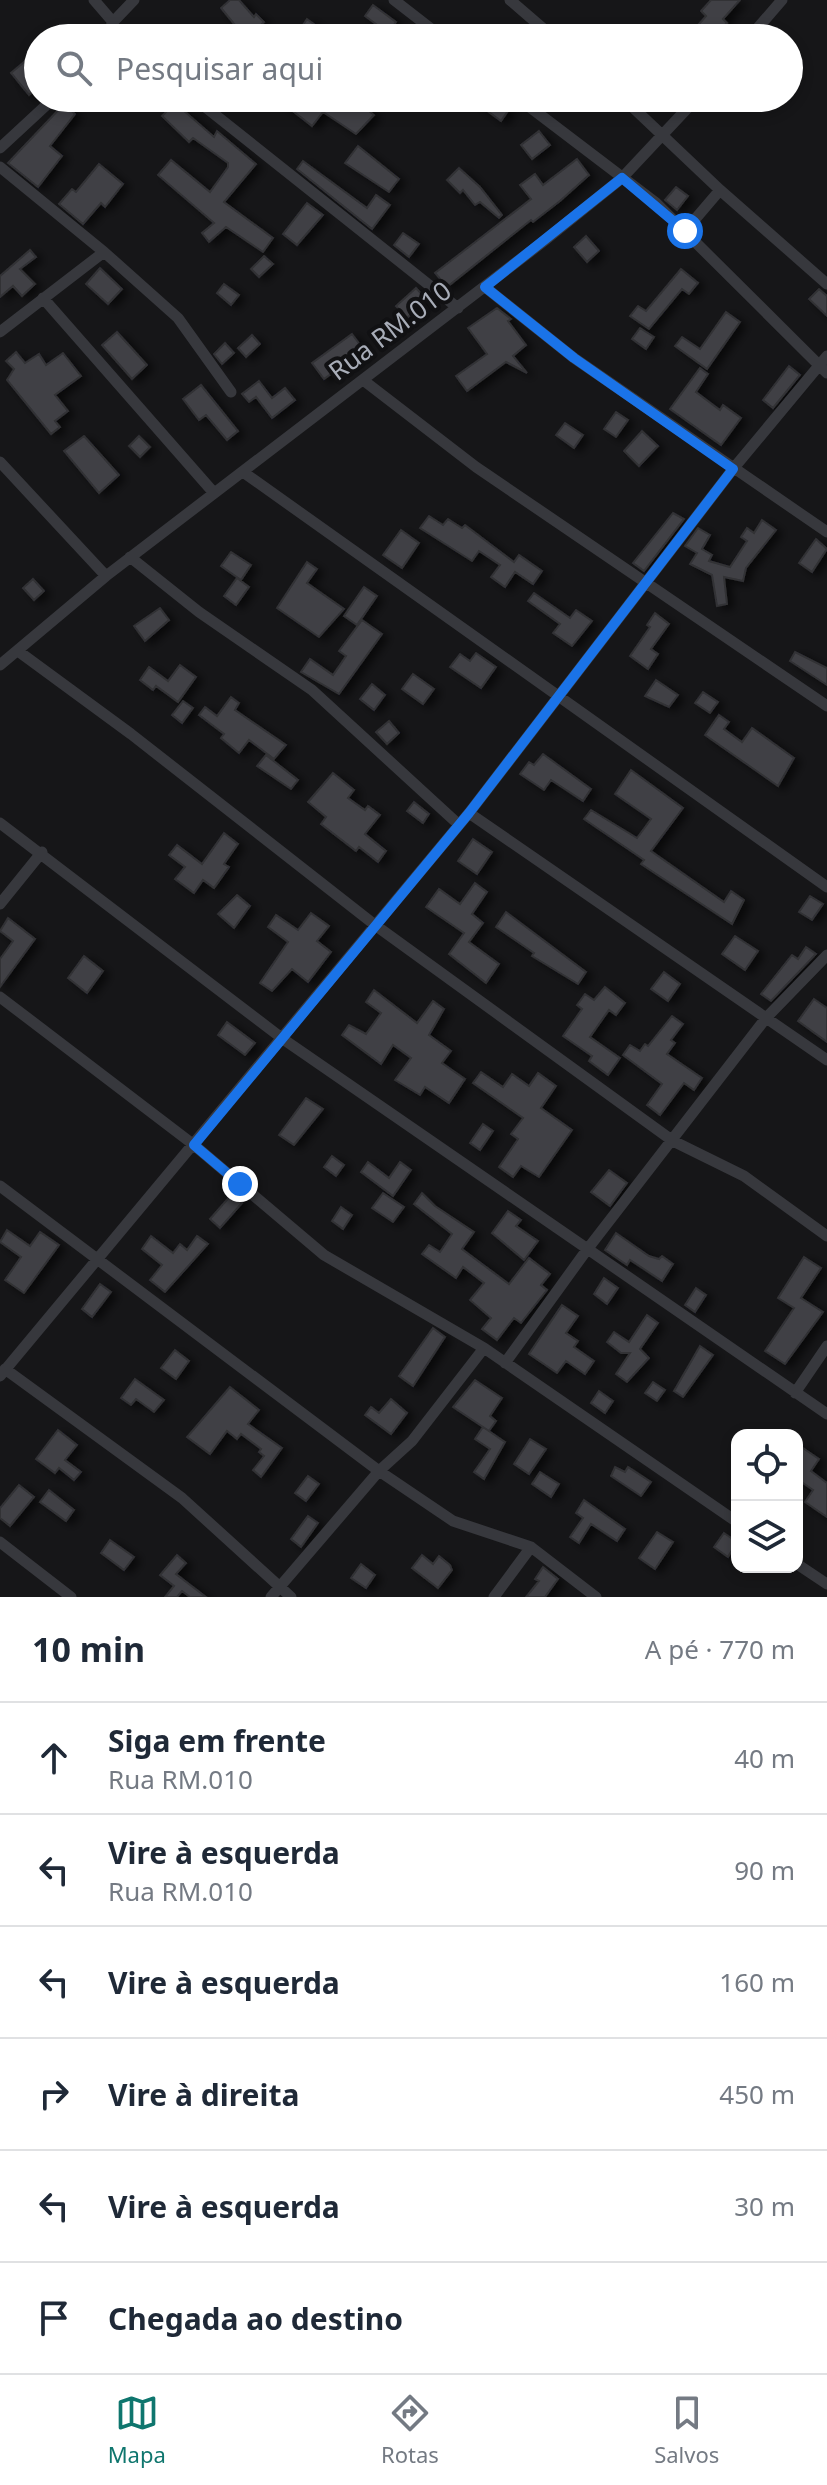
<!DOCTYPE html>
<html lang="pt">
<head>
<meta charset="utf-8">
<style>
  body { margin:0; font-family:"Noto Sans",sans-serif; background:#f6f6f7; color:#1f2937 }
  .controls { position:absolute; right:24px; bottom:24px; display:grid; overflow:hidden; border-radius:16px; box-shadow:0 4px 12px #0003 }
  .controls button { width:72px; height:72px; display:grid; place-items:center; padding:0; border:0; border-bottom:2px solid #e0e1e3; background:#fff; color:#1f2937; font:40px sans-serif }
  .stop { position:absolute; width:24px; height:24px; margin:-18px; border:6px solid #1a73e8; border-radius:50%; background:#fff }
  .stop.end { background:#1a73e8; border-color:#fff; box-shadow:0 2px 8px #0008 }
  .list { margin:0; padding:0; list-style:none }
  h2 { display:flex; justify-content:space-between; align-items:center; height:104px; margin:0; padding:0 32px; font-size:34px }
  h2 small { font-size:26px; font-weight:400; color:#747a83 }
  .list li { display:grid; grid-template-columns:52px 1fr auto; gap:24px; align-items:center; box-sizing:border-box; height:112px; padding:0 32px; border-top:2px solid #e0e1e3 }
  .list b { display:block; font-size:30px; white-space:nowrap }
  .list p { margin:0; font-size:26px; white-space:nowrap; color:#747a83 }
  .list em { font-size:26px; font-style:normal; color:#747a83 }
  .icon { flex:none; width:44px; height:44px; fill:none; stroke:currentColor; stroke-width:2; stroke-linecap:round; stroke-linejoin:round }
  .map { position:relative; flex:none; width:827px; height:1597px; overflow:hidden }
  .search { position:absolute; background:#fff; box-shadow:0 4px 12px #0003; left:24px; right:24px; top:24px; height:88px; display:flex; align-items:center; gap:20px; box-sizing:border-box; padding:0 28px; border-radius:44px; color:#747a83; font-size:30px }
  .sheet { height:776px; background:#fff }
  nav { display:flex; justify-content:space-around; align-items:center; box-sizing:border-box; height:112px; border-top:2px solid #e0e1e3; background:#fff; font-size:22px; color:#747a83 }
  nav a { display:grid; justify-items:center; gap:4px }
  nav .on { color:#0f766e }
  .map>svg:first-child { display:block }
</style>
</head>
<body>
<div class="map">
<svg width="827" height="1597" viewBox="0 0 827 1597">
  <defs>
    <filter id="shadow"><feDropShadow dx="6" dy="3.5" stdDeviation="4" flood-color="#0009"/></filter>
  </defs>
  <rect width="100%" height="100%" fill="#161618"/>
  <path fill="#404145" stroke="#303034" stroke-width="2" filter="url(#shadow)" d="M230 0H239L254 17 256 14 264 22 251 35 243 27 239 30 221 8Z
    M711 0H740L723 19 727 23 713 37 699 24 706 16 701 11Z
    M373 5 396 22 388 33 365 16Z
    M307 19 333 38H315L301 28Z
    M30 57 38 66V87L29 95 11 73Z
    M276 98H294L310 110 320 98H361L358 102 374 115 356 134 323 112 312 126Z
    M470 98H496L510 108 501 121Z
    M175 103 214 137 217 131 256 164 224 202 273 238 263 252 226 227 209 242 202 233 214 223 158 175 171 160 210 192 228 167V163L193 138 189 142 162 116Z
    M64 104 75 114 50 146 62 156 38 187 8 163Z
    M539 131 550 145 532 159 521 145Z
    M358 146 399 179 389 192 345 163Z
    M577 159 589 175 560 201 533 222 531 220 447 287 435 273 531 199 520 185 535 174 543 185Z
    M303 161 367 208 376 195 390 205 372 229 297 169Z
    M99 164 123 184 105 207 101 203 83 224 59 204 72 189 76 192Z
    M459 168 480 187 502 215 499 218 480 202 475 205 463 190 460 193 447 180Z
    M676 187 688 196 677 210 665 200Z
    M307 203 323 215 297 245 283 234Z
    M403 233 419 244 409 257 394 245Z
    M586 236 599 251 587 262 574 247Z
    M30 250 36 257 20 269 35 284 22 296 13 286 0 297V276Z
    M264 256 273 264 259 277 251 269Z
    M100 268 122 289 108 304 86 284Z
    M681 269 698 283 689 294 682 289 649 329 630 316 638 306 646 311Z
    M224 284 239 295 231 305 217 293Z
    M416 288 427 300 407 318 396 306Z
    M819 289 827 296V316L809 299Z
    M497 308 511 319 508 321 526 345 513 356 527 373 506 362 467 391 456 376 487 354 468 328Z
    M726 312 740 322 707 369 675 346 682 337 700 349Z
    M640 328 654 337 646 349 632 339Z
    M117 332 147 365 132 379 102 345Z
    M352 334 364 350 324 379 312 363Z
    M252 335 260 344 246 357 238 348Z
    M225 343 234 353 222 364 214 354Z
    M16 352 25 363 39 354 46 365 63 353 81 376 55 395 68 411 55 421 60 427 51 434 7 380 14 369 6 361Z
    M789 366 800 375 773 408 763 400Z
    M700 368 708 374 696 392 720 410 723 405 741 418 721 445 670 409Z
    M259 381 272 398 285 388 295 400 272 418 256 397 249 402 242 394Z
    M201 385 238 431 227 440 206 415 199 420 183 399Z
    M616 412 628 420 616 437 604 429Z
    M565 423 583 435 574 448 556 435Z
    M642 431 658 446 639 466 624 451Z
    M84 436 119 475 99 493 64 451Z
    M139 436 150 447 140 457 129 446Z
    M673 513 684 519 644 571 633 563Z
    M429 516 443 525 448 519 462 528 465 525 514 562 519 555 542 571 533 584 515 572 505 587 491 577 500 565 479 551 472 561 420 528Z
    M762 520 776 530 746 568 743 581 724 577 727 604 717 606 712 575 690 564 697 553 685 546 698 528 710 535 702 549 712 555 709 561 730 567 747 541 741 537 747 528 754 533Z
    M401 530 419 543 402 568 383 555Z
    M816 539 827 549 812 572 799 563Z
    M231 552 251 565 241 580 221 566Z
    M307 562 317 569 307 583 344 609 319 637 277 608Z
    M237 578 249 587 236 605 224 596Z
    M33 579 44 591 34 600 23 588Z
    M364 587 377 596 357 625 344 616Z
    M534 593 570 618 576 610 592 621 572 646 553 633 560 624 528 601Z
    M160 608 169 620 145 641 134 626Z
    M655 613 669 624 651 649 658 654 648 669 630 656 650 627 647 625Z
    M362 620 382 634 339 694 301 672 310 659 333 675 346 656 339 651Z
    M795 652 827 668V685L790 661Z
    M476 653 496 667 481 688 450 667 460 654 470 661Z
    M180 665 196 677 178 702 156 686 153 690 140 680 149 667 168 681Z
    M413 674 434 689 423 704 402 689Z
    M656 680 678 695 669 707 645 696Z
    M372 684 385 695 374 710 360 699Z
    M703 692 718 702 710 713 695 703Z
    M231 697 239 703 235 710 286 745 274 759 249 740 239 753 221 738 224 734 199 715 205 707 217 716Z
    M183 701 193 708 182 723 172 715Z
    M719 715 729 722 724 729 742 742 752 728 794 758 778 786 705 735Z
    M389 721 399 733 387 744 376 732Z
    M543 754 591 789 583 801 551 780 544 790 520 774 529 762 534 765Z
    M266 755 298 780 291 789 257 766Z
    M631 770 683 808 651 851 724 902 731 891 744 900 732 924 641 864 644 860 584 819 591 810 637 838 651 819 615 794Z
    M333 773 354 790 348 798 365 810 368 806 380 815 365 834 386 851 378 862 359 847 356 851 321 824 326 817 308 802Z
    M414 802 429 814 423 823 407 811Z
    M224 833 238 844 224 864 229 867 214 888 203 880 194 893 175 879 185 867 169 855 177 845 202 864Z
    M473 839 492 852 477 874 458 861Z
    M475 883 487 892 472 914 483 923 469 942 499 964 486 983 449 954 464 933 426 907 439 889 460 904Z
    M237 895 250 906 234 928 218 914Z
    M810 896 823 904 812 920 799 912Z
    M506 912 586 972 578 984 532 956 534 953 496 927Z
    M311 913 329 926 317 941 331 952 308 982 292 969 272 991 260 983 288 942 268 927 276 915 298 930Z
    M8 918 35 939 0 987V959L13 941 0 931Z
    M735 936 758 951 745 970 722 954Z
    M806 947 816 954 771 1001 761 994 792 955 798 959Z
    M84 956 103 971 87 993 68 978Z
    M664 972 680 984 668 1001 651 989Z
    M605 987 625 1003 616 1015 609 1010 590 1037 620 1058 608 1075 589 1061 592 1056 563 1036 582 1009 577 1005 585 994 594 1000Z
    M374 990 417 1023 433 1001 444 1009 429 1035 451 1051 442 1063 465 1079 449 1103 425 1087 420 1095 395 1080 411 1058 393 1045 381 1064 342 1035 349 1025 366 1034 381 1013 366 1002Z
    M814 999 827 1008V1042L798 1021Z
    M672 1016 683 1024 671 1040 675 1043 667 1054 702 1078 694 1090 684 1083 660 1115 647 1105 662 1084 623 1055 630 1045 640 1051 645 1044 648 1046Z
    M227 1022 255 1043 245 1055 218 1035Z
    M481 1072 503 1087 512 1074 529 1086 538 1073 556 1086 541 1108 572 1130 539 1177 521 1166 513 1177 499 1167 518 1139 511 1134 523 1118 473 1083Z
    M306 1098 323 1109 294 1145 279 1135Z
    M483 1124 493 1131 480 1150 470 1143Z
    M332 1156 344 1165 336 1176 324 1167Z
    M368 1162 389 1178 400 1162 411 1170 393 1196 361 1172Z
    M609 1170 627 1183 610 1206 591 1192Z
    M383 1193 404 1207 393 1222 372 1208Z
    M422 1193 435 1206 474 1232 462 1249 509 1284 529 1258 550 1274 541 1285 547 1290 521 1323 514 1318 497 1340 482 1329 491 1318 470 1300 484 1283 463 1267 456 1278 422 1254 429 1245 440 1252 452 1234 414 1204Z
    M232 1194 242 1203 220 1228 210 1219Z
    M341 1207 352 1215 343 1229 332 1221Z
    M508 1211 521 1220 516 1226 538 1241 524 1260 492 1233Z
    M7 1230 30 1246 40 1232 59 1245 24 1293 5 1280 21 1257 0 1242Z
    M616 1233 649 1256 659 1259 662 1256 673 1264 662 1281 630 1260 627 1265 605 1250Z
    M151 1236 173 1253 180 1244 187 1250 197 1236 208 1244 165 1292 150 1280 162 1265 142 1249Z
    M804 1257 821 1268 801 1298 823 1312 785 1364 765 1351 794 1308 778 1298Z
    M604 1278 618 1288 607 1304 594 1294Z
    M100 1284 111 1292 92 1317 82 1309Z
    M696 1288 706 1295 695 1312 685 1305Z
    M562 1305 578 1316 566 1333 578 1341 574 1347 594 1361 585 1374 566 1361 557 1373 529 1354Z
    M647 1315 658 1323 640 1349 649 1358 627 1382 616 1374 630 1353H621L607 1342 614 1332 629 1342Z
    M433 1328 445 1337 413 1386 399 1376Z
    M700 1346 713 1355 683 1397 674 1391Z
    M175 1350 189 1361 176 1379 161 1368Z
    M135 1379 164 1400 154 1412 136 1399 131 1405 121 1398Z
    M475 1380 502 1398 490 1416 496 1421 489 1431 453 1407Z
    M653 1382 665 1390 657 1401 645 1393Z
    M230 1387 259 1410 248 1424 282 1448 261 1477 253 1470 264 1456 259 1452 261 1449 241 1434 237 1439 227 1431 210 1454 187 1437Z
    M599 1391 613 1401 605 1413 591 1403Z
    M391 1399 407 1413 391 1434 365 1415 371 1407 379 1413Z
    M483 1427 505 1442 484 1479 474 1472 490 1449 475 1439Z
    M58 1430 77 1445 65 1460 81 1472 74 1480 59 1468 55 1473 36 1459Z
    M530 1439 546 1449 529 1474 514 1464Z
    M797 1444 819 1459 811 1471 827 1483V1517L805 1502 813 1490 797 1479Z
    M615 1467 625 1472 628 1467 651 1482 641 1496 611 1476Z
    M540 1472 559 1484 551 1497 532 1484Z
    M308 1476 319 1484 306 1501 295 1493Z
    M19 1485 34 1497 10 1526 0 1518V1508Z
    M49 1490 74 1510 66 1521 40 1502Z
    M584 1500 625 1529 617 1541 591 1524 579 1543 570 1537 583 1518 576 1513Z
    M308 1516 318 1523 301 1547 291 1539Z
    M657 1532 673 1542 655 1569 639 1558Z
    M724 1533 737 1542 728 1557 714 1547Z
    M110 1540 134 1557 124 1570 101 1553Z
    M177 1555 186 1563 176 1574 206 1597H190L182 1591 177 1597H165L174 1586 160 1575Z
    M422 1555 433 1564 439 1556 450 1565 452 1570 438 1588 412 1568Z
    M361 1564 375 1575 366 1588 351 1578Z
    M543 1567 558 1579 545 1597H526L539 1581 535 1579Z"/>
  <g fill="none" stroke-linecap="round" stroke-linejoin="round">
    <path stroke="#37383d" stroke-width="11" d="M94 0 113 22 134 0
      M394 0 443 38
      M510 0 554 38
      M106 38 113 22
      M749 38 782 0
      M194 98 458 308
      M518 98 656 203 827 373
      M623 98 720 190 827 284
      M0 148 54 98
      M0 167 104 252 178 318 231 392
      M685 231 720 190
      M485 287 574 358 827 532
      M43 298 214 493
      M0 332 104 252
      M363 380 476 467 827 706
      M0 462 106 576
      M243 472 827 887
      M130 557 199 612 312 690 457 823
      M18 651 131 734 375 925 673 1141 744 1176 827 1236
      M0 665 106 576 544 241 622 178 697 98
      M469 813 827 1060
      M0 823 283 1039 827 1414
      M0 904 42 852
      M0 997 194 1145 324 1255 484 1348 737 1522
      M0 1186 379 1471 453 1521 531 1547 596 1597
      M505 1363 586 1251 766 1018 827 955
      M5 1369 182 1498 291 1597
      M0 1376 469 813 733 469 827 356
      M795 1393 827 1346
      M0 1542 71 1597
      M797 1564 827 1584
      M271 1597 379 1471 412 1441 484 1348
      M494 1597 531 1547"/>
  </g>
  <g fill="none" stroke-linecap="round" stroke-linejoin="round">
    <path stroke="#1a73e8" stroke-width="10" d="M240 1184 194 1145 469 813 733 469 574 358 485 287 622 178 685 231"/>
  </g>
  <g text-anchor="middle" stroke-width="8" stroke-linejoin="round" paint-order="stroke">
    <g font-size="26" fill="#a8adb8" stroke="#111113">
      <text transform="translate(390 331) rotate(-37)" y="9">Rua RM.010</text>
    </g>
  </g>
</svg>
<div class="controls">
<button><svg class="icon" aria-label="locate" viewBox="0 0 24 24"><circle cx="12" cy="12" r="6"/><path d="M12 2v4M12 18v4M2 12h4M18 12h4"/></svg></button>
<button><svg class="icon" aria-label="layers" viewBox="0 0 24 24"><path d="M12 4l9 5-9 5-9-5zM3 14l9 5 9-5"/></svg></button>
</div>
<div class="stop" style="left:685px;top:231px"></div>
<div class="stop end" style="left:240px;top:1184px"></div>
<div class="search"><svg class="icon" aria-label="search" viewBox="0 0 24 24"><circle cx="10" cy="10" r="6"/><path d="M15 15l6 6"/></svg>Pesquisar aqui</div>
</div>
<section class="sheet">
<h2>10 min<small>A pé · 770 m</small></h2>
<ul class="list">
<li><svg class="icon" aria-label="ahead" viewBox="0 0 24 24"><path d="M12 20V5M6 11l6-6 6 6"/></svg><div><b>Siga em frente</b><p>Rua RM.010</p></div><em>40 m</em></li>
<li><svg class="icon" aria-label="left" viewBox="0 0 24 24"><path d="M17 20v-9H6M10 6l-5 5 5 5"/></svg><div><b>Vire à esquerda</b><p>Rua RM.010</p></div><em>90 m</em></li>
<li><svg class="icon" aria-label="left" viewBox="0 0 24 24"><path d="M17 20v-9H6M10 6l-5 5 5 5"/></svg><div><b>Vire à esquerda</b></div><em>160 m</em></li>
<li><svg class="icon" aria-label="right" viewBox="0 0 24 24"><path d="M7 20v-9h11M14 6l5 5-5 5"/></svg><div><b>Vire à direita</b></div><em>450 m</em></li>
<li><svg class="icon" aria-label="left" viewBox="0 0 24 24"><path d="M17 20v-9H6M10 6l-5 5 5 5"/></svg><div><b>Vire à esquerda</b></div><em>30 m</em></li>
<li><svg class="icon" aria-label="arrive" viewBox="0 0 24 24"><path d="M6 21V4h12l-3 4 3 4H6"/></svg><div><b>Chegada ao destino</b></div></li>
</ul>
</section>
<nav>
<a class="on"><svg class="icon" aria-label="map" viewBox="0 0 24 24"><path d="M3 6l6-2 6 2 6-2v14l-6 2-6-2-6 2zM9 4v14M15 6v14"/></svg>Mapa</a>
<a><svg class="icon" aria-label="directions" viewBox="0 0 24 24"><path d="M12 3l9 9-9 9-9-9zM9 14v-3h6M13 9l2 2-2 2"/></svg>Rotas</a>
<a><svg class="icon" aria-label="saved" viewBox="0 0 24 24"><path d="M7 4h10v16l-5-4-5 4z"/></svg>Salvos</a>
</nav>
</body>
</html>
